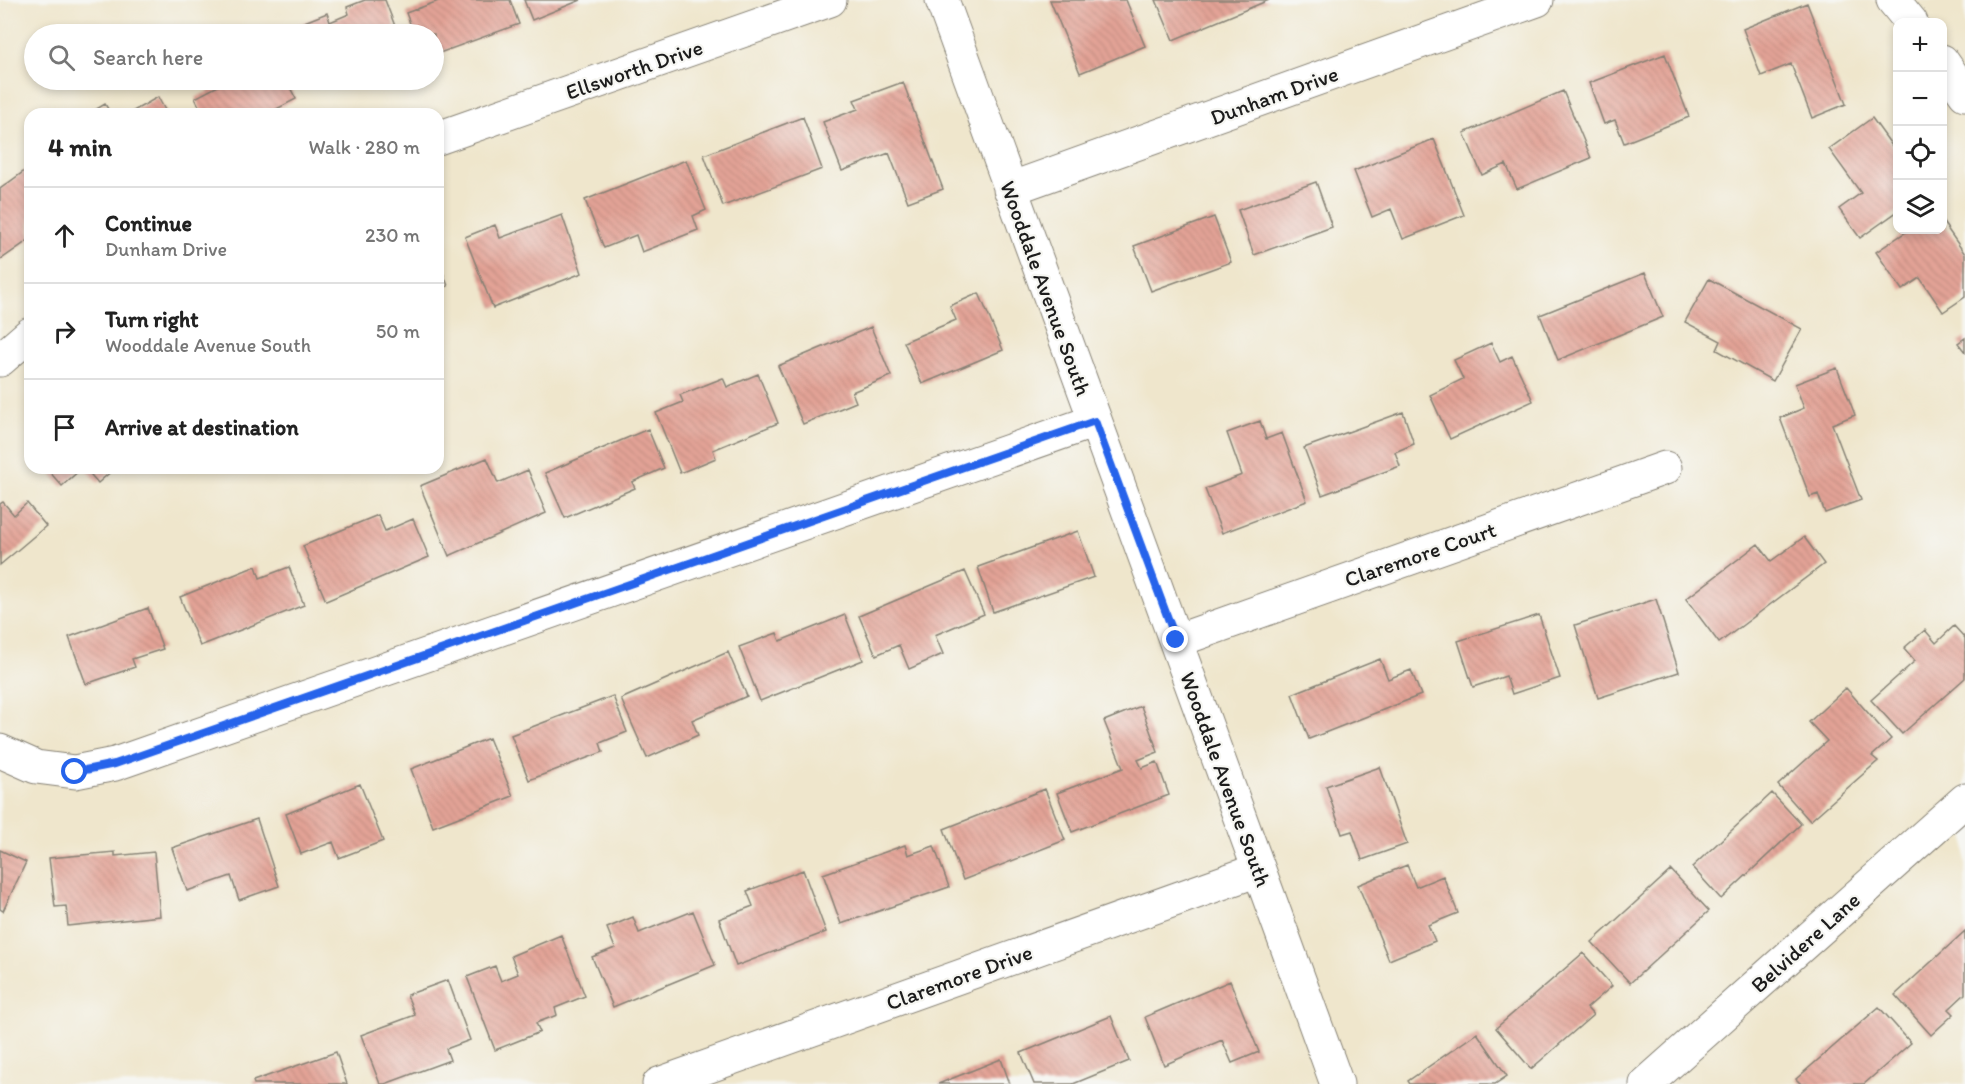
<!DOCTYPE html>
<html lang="en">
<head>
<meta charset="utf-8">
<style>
  body { margin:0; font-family:Itim,sans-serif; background:#f6f6f6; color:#222 }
  .controls { position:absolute; right:18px; top:18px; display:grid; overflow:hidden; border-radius:12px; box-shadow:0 3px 9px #0003 }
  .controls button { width:54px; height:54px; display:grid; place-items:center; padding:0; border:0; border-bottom:2px solid #e0e0e0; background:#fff; color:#222; font:30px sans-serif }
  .stop { position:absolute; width:18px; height:18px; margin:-14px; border:4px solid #2563eb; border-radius:50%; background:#fff }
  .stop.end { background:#2563eb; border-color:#fff; box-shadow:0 2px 6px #0008 }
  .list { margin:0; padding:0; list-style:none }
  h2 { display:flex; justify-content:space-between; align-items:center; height:78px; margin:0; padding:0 24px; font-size:26px }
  h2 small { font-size:20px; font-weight:400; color:#767676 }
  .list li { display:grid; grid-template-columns:39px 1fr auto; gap:18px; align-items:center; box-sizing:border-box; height:96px; padding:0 24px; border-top:2px solid #e0e0e0 }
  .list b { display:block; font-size:22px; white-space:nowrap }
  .list p { margin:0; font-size:20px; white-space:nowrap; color:#767676 }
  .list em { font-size:20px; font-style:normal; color:#767676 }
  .icon { flex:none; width:33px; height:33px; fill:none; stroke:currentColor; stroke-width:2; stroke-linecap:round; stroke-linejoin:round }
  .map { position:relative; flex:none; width:1965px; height:1084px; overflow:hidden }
  .search { position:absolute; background:#fff; box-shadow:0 3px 9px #0003; left:24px; top:24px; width:420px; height:66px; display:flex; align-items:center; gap:15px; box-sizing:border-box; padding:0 21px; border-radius:33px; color:#767676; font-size:22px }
  .panel { position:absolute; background:#fff; box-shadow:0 3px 9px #0003; left:24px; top:108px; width:420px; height:366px; border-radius:18px }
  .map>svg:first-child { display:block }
</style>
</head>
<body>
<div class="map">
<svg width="1965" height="1084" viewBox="0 0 1965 1084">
  <defs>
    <pattern id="building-back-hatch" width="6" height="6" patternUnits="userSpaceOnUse" patternTransform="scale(1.5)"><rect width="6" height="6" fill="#e3a396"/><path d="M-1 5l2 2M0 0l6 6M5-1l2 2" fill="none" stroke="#c28c81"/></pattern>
  </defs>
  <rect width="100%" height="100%" fill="#f6f6f2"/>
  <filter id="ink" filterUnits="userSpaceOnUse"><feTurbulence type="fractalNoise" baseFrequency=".0167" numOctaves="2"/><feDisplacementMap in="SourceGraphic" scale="12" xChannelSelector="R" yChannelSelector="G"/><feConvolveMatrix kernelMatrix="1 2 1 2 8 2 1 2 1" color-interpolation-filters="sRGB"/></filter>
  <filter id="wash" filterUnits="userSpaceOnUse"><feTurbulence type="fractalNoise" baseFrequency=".008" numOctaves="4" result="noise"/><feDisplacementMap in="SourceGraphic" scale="24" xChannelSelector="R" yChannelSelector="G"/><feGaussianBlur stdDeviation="1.35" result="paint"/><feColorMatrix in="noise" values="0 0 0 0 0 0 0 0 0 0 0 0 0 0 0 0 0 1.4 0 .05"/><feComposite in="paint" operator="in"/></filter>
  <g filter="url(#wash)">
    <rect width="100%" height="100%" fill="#efe6cc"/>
    <g id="blocks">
      <path fill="url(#building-back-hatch)" d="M365 0H385L398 34H289L287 29 327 13 330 22 349 14 347 7Z
        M441 0H510L519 24 434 55V34H414L406 13Z
        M524 0H581L532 20Z
        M1050 0H1126L1145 46 1080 73Z
        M1156 0H1269L1173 40Z
        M1807 3 1846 104 1812 118 1791 64 1761 76 1743 29Z
        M1665 54 1689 117 1624 143 1615 120 1604 124 1589 83Z
        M219 80H286L296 99 267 114H203L195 98 222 84Z
        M903 82 943 189 908 202 889 153 842 171 823 122 858 109 854 100Z
        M1563 91 1591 158 1517 189 1506 164 1482 175 1464 133Z
        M158 97 167 114H128Z
        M105 104 111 114H88Z
        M803 117 822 169 723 206 704 155Z
        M1872 118 1898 154V211L1860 238 1839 209 1861 193 1829 149Z
        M1434 139 1464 215 1403 239 1391 209 1372 217 1354 171Z
        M686 160 706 210 693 216 698 230 642 252 636 235 604 248 585 200Z
        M30 167V239L0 260V189Z
        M1316 182 1332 227 1254 255 1238 210Z
        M562 215 582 273 493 308 465 237 495 225 500 238Z
        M1214 217 1231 262 1151 291 1134 246Z
        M1942 221 1965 254V297L1943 312 1920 278 1902 290 1876 252 1909 230H1942Z
        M438 259 448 286 438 289Z
        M1645 273 1663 317 1558 360 1540 315Z
        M1709 279 1802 329 1773 381 1717 350 1721 341 1685 322Z
        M979 293 1003 350 922 384 904 342 956 320 950 306Z
        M871 327 891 376 852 392 856 402 803 424 778 366Z
        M1965 338V352L1958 343Z
        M1491 343 1500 362 1512 356 1533 401 1450 439 1430 395 1463 379 1454 360Z
        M1837 368 1855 415 1832 424 1861 500 1825 513 1818 494 1810 497 1780 418 1804 408 1795 384Z
        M758 374 778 423 713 450 716 458 680 473 656 413 683 402 680 395 723 378 727 387Z
        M1403 412 1414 444 1395 452 1400 466 1322 495 1304 448Z
        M1260 421 1266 439 1282 433 1307 501 1222 533 1205 489 1242 475 1227 433Z
        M648 429 664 468 632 482 635 488 565 518 545 473Z
        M487 458 498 483 528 470 546 513 449 556 420 486Z
        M46 468H82L62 486Z
        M85 468H115L98 483Z
        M3 502 14 515 27 503 46 526 0 565V504Z
        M378 515 385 531 413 519 429 557 326 601 303 546Z
        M1078 531 1094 577 993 612 978 567Z
        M1804 537 1824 564 1719 643 1686 599 1758 544 1771 561Z
        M256 566 260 578 289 567 304 605 200 646 180 597Z
        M965 571 984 614 935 635 943 654 909 669 899 645 876 655 859 616Z
        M1656 599 1679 672 1598 698 1575 625Z
        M148 608 163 649 132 659 135 667 86 684 69 637Z
        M845 615 863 660 760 701 739 647 777 633 780 641Z
        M1539 615 1560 678 1512 694 1506 676 1473 687 1458 641Z
        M1954 626 1965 638V678L1902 734 1871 700 1915 661 1904 648 1925 630 1936 643Z
        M728 652 747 696 692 720 698 735 647 758 621 699Z
        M1380 659 1388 679 1411 670 1421 695 1309 739 1292 694Z
        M1846 688 1891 739 1872 756 1878 761 1810 821 1778 785 1827 741 1809 722Z
        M613 696 627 732 600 743 603 752 529 780 511 735Z
        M1141 706 1158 752 1138 760 1142 768 1157 762 1169 795 1072 832 1057 793 1123 768 1104 721Z
        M489 738 513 796 433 827 411 769Z
        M1380 767 1407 844 1362 860 1352 831 1342 834 1326 786Z
        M360 784 383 841 339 858 333 842 301 854 286 814Z
        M1045 789 1065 840 963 880 944 829Z
        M1772 793 1801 824 1721 899 1692 867Z
        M257 819 279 886 239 900 231 876 187 891 172 848Z
        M905 845 908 855 934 846 949 887 841 924 823 874Z
        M0 850 26 862 3 911 0 909Z
        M115 852V856L154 852 160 916 68 926 66 906 55 907 49 858Z
        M1407 865 1416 887 1443 876 1458 913 1428 925 1435 941 1389 960 1358 885Z
        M803 870 826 932 736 966 719 919 753 906 747 891Z
        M1671 870 1709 911 1630 983 1592 942Z
        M693 911 715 965 613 1007 592 957 615 948 607 928 633 917 639 933Z
        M1965 931V994L1949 1009 1954 1014 1931 1035 1895 995Z
        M561 935 585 996 555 1008 557 1015 536 1023 540 1032 495 1050 467 977 495 966 501 981 518 974 511 956Z
        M1583 953 1612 986 1587 1008 1593 1015 1531 1069 1496 1028Z
        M448 980 470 1040 446 1049 450 1060 385 1084H380L361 1035 415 1015 407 995Z
        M1230 981 1259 1052 1232 1063 1222 1040 1164 1065 1145 1017Z
        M1879 1007 1911 1043 1864 1084H1801L1796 1079Z
        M1111 1016 1129 1061 1073 1084H1034L1021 1053Z
        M1477 1033 1507 1076 1495 1084H1410L1408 1081Z
        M336 1052 347 1084H254L253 1081Z
        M1001 1059 1010 1084H938Z"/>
    </g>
  </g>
  <g filter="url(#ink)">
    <use href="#blocks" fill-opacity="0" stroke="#868174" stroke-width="1.5"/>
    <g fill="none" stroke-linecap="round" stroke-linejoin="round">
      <defs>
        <path id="street" d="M942 0 1337 1084
          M1893 0 1911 22
          M1942 61 1965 94
          M438 138 830 0
          M1010 189 1537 0
          M0 360 30 334
          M1176 641 1665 468
          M0 751 36 767 75 772 115 764 1095 421
          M659 1084 1258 870
          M1646 1084 1965 800"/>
      </defs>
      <use href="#street" stroke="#868174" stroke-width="35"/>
      <use href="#street" stroke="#fff" stroke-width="33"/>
    </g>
  </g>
  <g fill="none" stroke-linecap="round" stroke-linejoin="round" filter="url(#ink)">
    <path stroke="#2563eb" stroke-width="8" d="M75 772 115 764 1095 421 1176 640"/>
  </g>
  <g text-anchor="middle" stroke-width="4.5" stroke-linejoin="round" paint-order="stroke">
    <g font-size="22" fill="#1c1c1c" stroke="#f6f6f2">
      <text transform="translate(634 69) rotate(-19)" y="8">Ellsworth Drive</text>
      <text transform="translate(1274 95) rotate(-20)" y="8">Dunham Drive</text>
      <text transform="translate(1046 288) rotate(70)" y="8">Wooddale Avenue South</text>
      <text transform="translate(1420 554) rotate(-19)" y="8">Claremore Court</text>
      <text transform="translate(1226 779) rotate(70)" y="8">Wooddale Avenue South</text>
      <text transform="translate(1805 942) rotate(-42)" y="8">Belvidere Lane</text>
      <text transform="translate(959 977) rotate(-20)" y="8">Claremore Drive</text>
    </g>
  </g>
</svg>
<div class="controls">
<button>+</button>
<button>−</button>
<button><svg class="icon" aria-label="locate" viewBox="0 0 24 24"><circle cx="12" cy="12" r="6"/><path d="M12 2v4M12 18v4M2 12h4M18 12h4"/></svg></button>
<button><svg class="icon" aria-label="layers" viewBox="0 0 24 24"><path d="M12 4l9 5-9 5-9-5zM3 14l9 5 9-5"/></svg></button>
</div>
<div class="stop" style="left:75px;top:772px"></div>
<div class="stop end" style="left:1176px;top:640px"></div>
<div class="search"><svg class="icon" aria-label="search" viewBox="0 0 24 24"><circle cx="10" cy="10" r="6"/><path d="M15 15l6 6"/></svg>Search here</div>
<section class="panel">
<h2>4 min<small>Walk · 280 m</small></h2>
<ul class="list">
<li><svg class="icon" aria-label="ahead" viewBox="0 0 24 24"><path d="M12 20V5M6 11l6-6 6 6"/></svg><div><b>Continue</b><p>Dunham Drive</p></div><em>230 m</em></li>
<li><svg class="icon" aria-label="right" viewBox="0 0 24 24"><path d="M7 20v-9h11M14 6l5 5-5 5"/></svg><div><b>Turn right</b><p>Wooddale Avenue South</p></div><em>50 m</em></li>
<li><svg class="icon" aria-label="arrive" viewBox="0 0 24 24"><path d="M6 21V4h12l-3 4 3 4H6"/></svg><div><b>Arrive at destination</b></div></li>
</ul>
</section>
</div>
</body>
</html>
